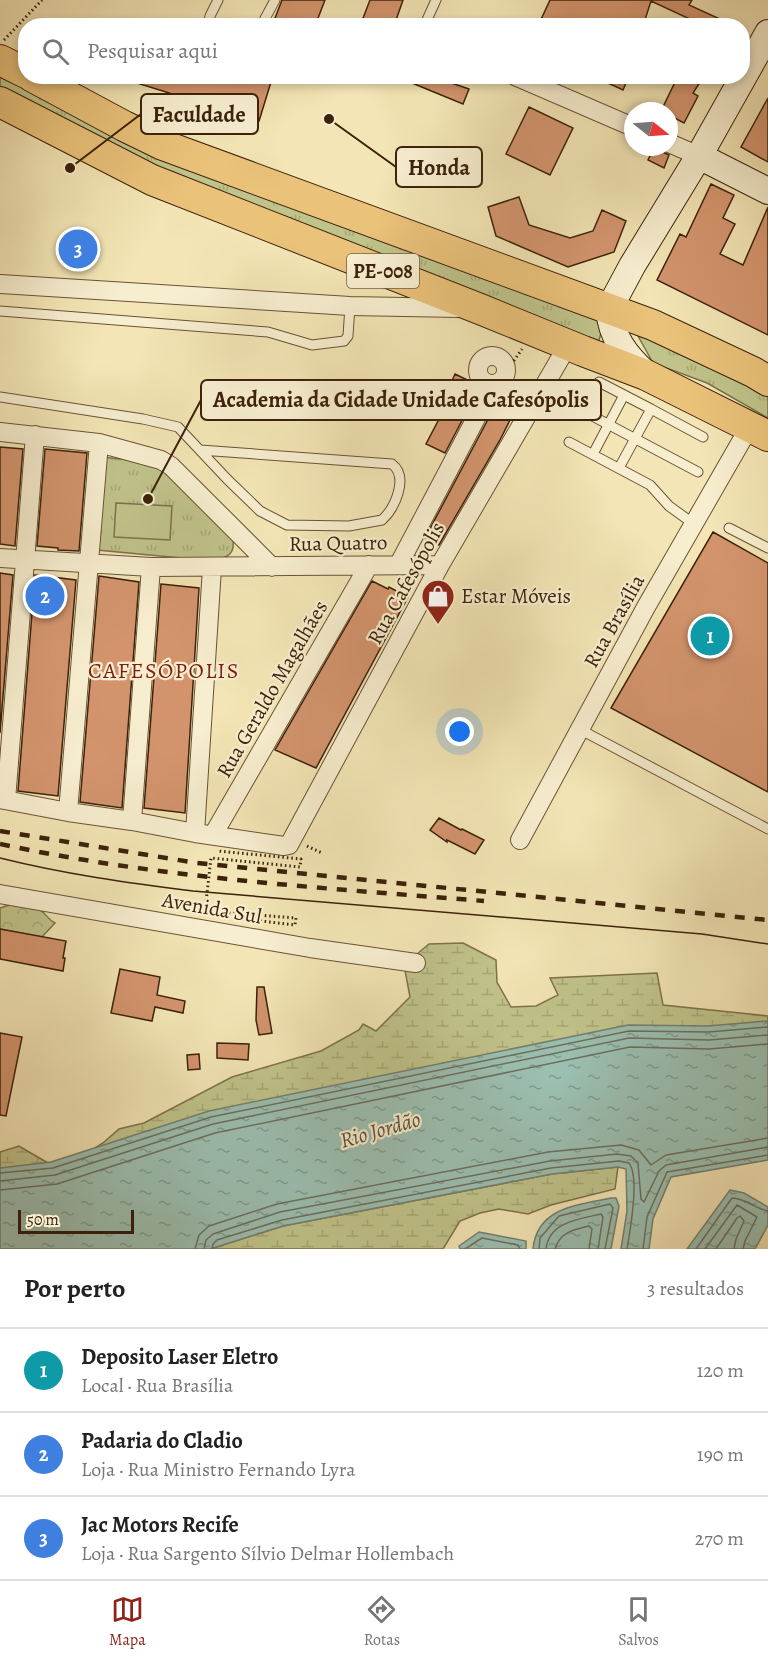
<!DOCTYPE html>
<html lang="pt">
<head>
<meta charset="utf-8">
<style>
  body { margin:0; font-family:Alegreya,serif; background:#f2f2f2; color:#222 }
  .compass { position:absolute; left:624px; top:102px; width:54px; height:54px; border-radius:50%; background:#fff; box-shadow:0 3px 9px #0003; rotate:107deg }
  .scale { position:absolute; left:18px; bottom:15px; width:116px; box-sizing:border-box; padding-left:6px; border:3px solid #3c220a; border-top:0; font-size:16px; line-height:21px; white-space:nowrap; color:#3c220a; -webkit-text-stroke:4px #f7eecf; paint-order:stroke }
  .you { position:absolute; left:460px; top:732px; width:21px; height:21px; margin:-15px; border:4px solid #fff; border-radius:50%; background:#1a73e8; box-shadow:0 0 0 9px #1a73e833 }
  .badge { display:grid; place-items:center; width:39px; height:39px; border-radius:50%; background:#8f2418; color:#fff; font-size:20px; font-weight:700 }
  .pin { position:absolute; translate:-50% -50%; border:3px solid #fff; box-shadow:0 2px 6px #0006 }
  .list { margin:0; padding:0; list-style:none }
  h2 { display:flex; justify-content:space-between; align-items:center; height:78px; margin:0; padding:0 24px; font-size:26px }
  h2 small { font-size:20px; font-weight:400; color:#767676 }
  .list li { display:grid; grid-template-columns:39px 1fr auto; gap:18px; align-items:center; box-sizing:border-box; height:84px; padding:0 24px; border-top:2px solid #e0e0e0 }
  .list b { display:block; font-size:22px; white-space:nowrap }
  .list p { margin:0; font-size:20px; white-space:nowrap; color:#767676 }
  .list em { font-size:20px; font-style:normal; color:#767676 }
  .icon { flex:none; width:33px; height:33px; fill:none; stroke:currentColor; stroke-width:2; stroke-linecap:round; stroke-linejoin:round }
  .map { position:relative; flex:none; width:768px; height:1249px; overflow:hidden }
  .search { position:absolute; background:#fff; box-shadow:0 3px 9px #0003; left:18px; right:18px; top:18px; height:66px; display:flex; align-items:center; gap:15px; box-sizing:border-box; padding:0 21px; border-radius:24px; color:#767676; font-size:22px }
  .sheet { height:330px; background:#fff }
  nav { display:flex; justify-content:space-around; align-items:center; box-sizing:border-box; height:84px; border-top:2px solid #e0e0e0; background:#fff; font-size:16px; color:#767676 }
  nav a { display:grid; justify-items:center; gap:3px }
  nav .on { color:#8f2418 }
  .map>svg:first-child { display:block }
</style>
</head>
<body>
<div class="map">
<svg width="768" height="1249" viewBox="0 0 768 1249">
  <defs>
    <pattern id="grass-tufts" width="24" height="20" patternUnits="userSpaceOnUse" patternTransform="scale(1.5)"><rect width="24" height="20" fill="#c0c38a"/><path d="M3 7l-1-3M5 7V3M7 7l1-3M15 17l-1-3M17 17v-4M19 17l1-3" fill="none" stroke="#a6a776"/></pattern>
    <pattern id="forest-crowns" width="20" height="18" patternUnits="userSpaceOnUse" patternTransform="scale(1.5)"><rect width="20" height="18" fill="#c0c38a"/><path d="M2 6a3 3 0 1 1 6 0M12 15a3 3 0 1 1 6 0" fill="none" stroke="#a6a776"/></pattern>
    <pattern id="wetland-marsh" width="20" height="14" patternUnits="userSpaceOnUse" patternTransform="scale(1.5)"><rect width="20" height="14" fill="#c0c38a"/><path d="M1 5h8M5 5V1M11 12h8M15 12V8" fill="none" stroke="#a6a776"/></pattern>
    <pattern id="water-ripples" width="26" height="14" patternUnits="userSpaceOnUse" patternTransform="scale(1.5)"><rect width="26" height="14" fill="#9bbfb1"/><path d="M2 4q2-2 4 0t4 0M15 11q2-2 4 0t4 0" fill="none" stroke="#809b8e"/></pattern>
  </defs>
  <rect width="100%" height="100%" fill="#f3e5b5"/>
  <filter id="stains"><feTurbulence type="fractalNoise" baseFrequency=".00333" numOctaves="4"/><feColorMatrix values="0 0 0 0 .2 0 0 0 0 .09 0 0 0 0 .02 0 0 0 .5 -.17"/></filter>
  <radialGradient id="worn" r=".72"><stop offset=".6" stop-color="#630" stop-opacity="0"/><stop offset="1" stop-color="#630" stop-opacity=".3"/></radialGradient>
  <path fill="url(#grass-tufts)" stroke="#7e724a" stroke-width="1.5" d="M0 64 604 322 598 344 214 196 0 94Z
    M638 336 681 349 768 391V418L707 383 653 363Z
    M101 457 160 463 233 538C235 554 229 557 213 561L97 550Z"/>
  <path fill="url(#forest-crowns)" stroke="#7e724a" stroke-width="1.5" d="M9 905C19 905 31 904 40 910 46 913 47 919 55 923L42 937 0 929V908Z"/>
  <path fill="url(#wetland-marsh)" stroke="#7e724a" stroke-width="1.5" d="M463 943 496 960 497 982 511 1007 536 1006 558 995 550 978 657 973 663 1005 768 1016V1053L0 1193V1152L19 1146 60 1170 103 1143 119 1129 144 1123 232 1077 321 1051 359 1030 363 1024 376 1031 410 997 404 965 429 944Z
    M618 1167 615 1189 551 1205 528 1214 499 1209 480 1213 460 1221 443 1249H210L283 1226 552 1174Z"/>
  <path fill="#c0c38a" stroke="#7e724a" stroke-width="1.5" d="M116 503 172 506 170 540 114 537Z"/>
  <path fill="url(#water-ripples)" stroke="#75806e" stroke-width="1.5" d="M768 1021V1160L671 1177 653 1219 649 1249H621L627 1211 626 1169 618 1167 552 1174 283 1226 210 1249H0V1168L51 1162 209 1111 628 1025 708 1026Z
    M730 1190 744 1193 768 1207V1225L755 1249H687Z
    M611 1198H616L619 1206 611 1249H533C537 1207 578 1205 611 1198Z
    M479 1232 526 1241V1249H460L459 1246Z"/>
  <g fill="none" stroke-linecap="round" stroke-linejoin="round">
    <path stroke="#6c705e" stroke-width="1.5" d="M0 1173 53 1168 211 1117 629 1031 709 1032 768 1027
      M0 1181 55 1175 213 1124 629 1038 709 1040 768 1035
      M0 1190 57 1184 215 1133 630 1047 709 1049 768 1044
      M195 1249 199 1235 209 1226 277 1204 548 1152 621 1145 639 1150 651 1165 666 1155 768 1138
      M204 1249 206 1240 213 1234 280 1212 550 1161 617 1154 631 1156 638 1163 641 1199 644 1202 659 1171 666 1165 768 1147
      M212 1249 213 1244 217 1240 282 1220 551 1168 619 1161 629 1163C640 1176 630 1232 627 1249
      M465 1249 482 1238 518 1245 520 1249
      M539 1249 540 1238 559 1216 610 1204 613 1208 605 1249
      M546 1249C549 1222 579 1219 601 1214L603 1217 598 1249
      M555 1249C560 1232 573 1230 589 1226L592 1229 589 1249
      M643 1249 647 1217 667 1172 768 1155
      M696 1249 732 1198C746 1198 755 1209 768 1211
      M705 1249 737 1205 757 1217 745 1241 743 1249
      M716 1249 737 1218 740 1216 744 1221 736 1239 734 1249"/>
  </g>
  <path fill="#d3946d" stroke="#3c220a" stroke-width="1.5" d="M282 0H325L315 26H272Z
    M370 0H403L394 26H360Z
    M550 0H692L689 5 735 26H689L692 20 651 1 643 26H538Z
    M124 76H238L251 81 253 76 271 82 259 121 124 79Z
    M395 76H431L469 89 463 104Z
    M593 76H629L623 90Z
    M678 76H704L693 93 698 96 684 123 669 115V111H661Z
    M768 98V162L741 147Z
    M529 107 573 128 550 175 506 154Z
    M654 148 669 155 664 168 648 160Z
    M711 184 734 195 723 218 735 224 720 254 743 265 768 207V335L657 280 680 234 686 237Z
    M519 197 529 225 570 238 593 231 602 210 626 221 614 252 568 267 496 236 488 207Z
    M455 374 480 386 445 453 426 444 438 421 435 419Z
    M501 395 518 404 500 440 439 545 425 538Z
    M0 447 23 449 15 546 0 544Z
    M45 449 87 453 79 551 58 550V548L37 546Z
    M713 532 768 563V792L611 708Z
    M0 573 13 575 0 733Z
    M35 575 76 580 58 796 18 791Z
    M99 576 139 582 122 808 80 802Z
    M372 581 388 589 389 587 408 597 316 768 275 750Z
    M161 584 199 588 185 813 144 808Z
    M439 818 461 830 462 829 484 840 475 854 447 840V842L430 830Z
    M0 929 66 941 63 958H65L63 971 0 959Z
    M120 969 160 977 157 995 185 1001 183 1013 155 1007 152 1021 111 1013Z
    M257 987H264L272 1033 259 1035 256 1020Z
    M0 1033 22 1037 6 1116 0 1115Z
    M217 1043 249 1044 248 1060 217 1058Z
    M199 1054 200 1069 188 1070 187 1055Z"/>
  <g fill="none" stroke-linecap="round" stroke-linejoin="round">
    <defs>
      <path id="service" d="M426 22 436 0
        M208 26 210 16 218 0
        M261 26 275 0
        M0 311 268 332 312 345 344 341 348 336 350 306
        M599 382 651 409
        M0 397 143 419 178 427 227 479 260 511 287 525 349 526 382 520C395 508 409 477 392 464L200 450
        M583 411 698 472
        M569 442 650 485 669 506 687 519
        M593 454 624 395
        M619 468 651 409 703 437
        M729 528 768 548
        M581 730 768 829"/>
      <path id="minor" d="M515 76 633 127
        M669 143 699 156
        M0 284 350 306 459 308
        M478 370a14 14 0 1 1 28 0a14 14 0 1 1-28 0Z
        M0 432 99 443 161 460 171 466 272 567
        M0 558 151 567 440 565
        M399 564 494 384
        M0 799 68 812 132 821 195 833 284 846 289 845 440 565 568 345
        M6 800 35 435
        M68 812 99 443
        M132 821 151 567
        M195 833 212 568
        M213 835 369 565
        M520 840 646 607 750 426
        M0 894 310 948 416 963"/>
      <path id="secondary" d="M699 156 768 191
        M646 374C626 356 611 337 609 309L632 266 699 156 768 33"/>
      <path id="trunk" d="M0 60 26 73
        M31 76 124 126 163 145 653 325 753 372 768 381
        M0 102 152 180 480 309 583 351 646 375 768 436"/>
    </defs>
    <use href="#service" stroke="#6a5335" stroke-width="11"/>
    <use href="#minor" stroke="#6a5335" stroke-width="20"/>
    <use href="#secondary" stroke="#3c220a" stroke-width="28"/>
    <use href="#trunk" stroke="#3c220a" stroke-width="32"/>
    <path stroke="#3c220a" stroke-width="3" stroke-dasharray="1.5 3" stroke-linecap="butt" d="M4 40 42 0
      M506 372 522 349
      M307 846 322 853"/>
    <use href="#service" stroke="#f7eecf" stroke-width="9"/>
    <use href="#minor" stroke="#f7eecf" stroke-width="18"/>
    <use href="#secondary" stroke="#f7eecf" stroke-width="26"/>
    <use href="#trunk" stroke="#eac27a" stroke-width="30"/>
    <path stroke="#3c220a" stroke-width="1.5" d="M0 858C64 874 128 883 193 891L702 934 768 944"/>
    <path stroke="#3c220a" stroke-width="4.5" stroke-dasharray="10 10" stroke-linecap="butt" d="M0 831 197 863 768 920
      M0 844C158 878 324 888 484 901"/>
    <path stroke="#3c220a" stroke-width="3" stroke-dasharray="1.5 3" stroke-linecap="butt" d="M211 915 295 925 296 918 205 911 211 858 300 867 301 859 218 851"/>
  </g>
  <defs>
    <symbol id="shop-pin" viewBox="-11 -11 22 30"><path d="M0 17L-7.5 6A9.5 9.5 0 1 1 7.5 6Z" fill="#8f2418" stroke="#f7eecf"/><path d="M-5-2.5h2.3a2.7 3.5 0 0 1 5.4 0H5L5.5 6h-11ZM-1.5-2.5h3a1.5 2.3 0 0 0-3 0Z" fill="#fff"/></symbol>
  </defs>
  <g fill-rule="evenodd">
    <use href="#shop-pin" x="419" y="577" width="38" height="52"/>
  </g>
  <g text-anchor="middle" stroke-width="4.5" stroke-linejoin="round" paint-order="stroke">
    <rect fill="#f7eecf" stroke="#745f45" stroke-width="1.5" x="347" y="254" width="72" height="34" rx="4.5"/>
    <g font-size="20" font-weight="bold" fill="#3c220a">
      <text x="383" y="278">PE-008</text>
    </g>
    <g font-size="21" fill="#3c220a" stroke="#f7eecf">
      <text transform="translate(338 543) rotate(-1)" y="7">Rua Quatro</text>
      <text transform="translate(406 583) rotate(-61)" y="7">Rua Cafesópolis</text>
      <text transform="translate(614 621) rotate(-61)" y="7">Rua Brasília</text>
      <text transform="translate(272 689) rotate(-60)" y="7">Rua Geraldo Magalhães</text>
      <text transform="translate(212 908) rotate(10)" y="7">Avenida Sul</text>
    </g>
    <g font-size="21" fill="#3c220a" stroke="#f7eecf" text-anchor="start">
      <text x="461" y="603">Estar Móveis</text>
    </g>
    <g font-size="22" letter-spacing="1.5" fill="#7a1f14" stroke="#f7eecf">
      <text x="164" y="678">CAFESÓPOLIS</text>
    </g>
    <g font-size="22" font-style="italic" fill="#58513c" stroke="#f7eecf">
      <text transform="translate(380 1129) rotate(-16)" y="8">Rio Jordão</text>
    </g>
  </g>
  <path fill="none" stroke="#3c220a" stroke-width="2" d="M70 168L141 114M329 119L396 167M148 499L201 400"/>
  <g fill="#3c220a" stroke="#f7eecf" stroke-width="2">
    <circle cx="70" cy="168" r="6"/>
    <circle cx="329" cy="119" r="6"/>
    <circle cx="148" cy="499" r="6"/>
  </g>
  <g fill="#f7eecf" stroke="#3c220a" stroke-width="2">
    <rect x="141" y="94" width="117" height="40" rx="6"/>
    <rect x="396" y="147" width="86" height="40" rx="6"/>
    <rect x="201" y="380" width="400" height="40" rx="6"/>
  </g>
  <g font-size="22" text-anchor="middle" font-weight="bold" fill="#3c220a">
    <text x="199" y="122">Faculdade</text>
    <text x="439" y="175">Honda</text>
    <text x="401" y="407">Academia da Cidade Unidade Cafesópolis</text>
  </g>
  <rect width="100%" height="100%" filter="url(#stains)"/>
  <rect width="100%" height="100%" fill="url(#worn)"/>
</svg>
<svg class="compass" viewBox="-18 -18 36 36"><path d="M0-13l5 13h-10z" fill="#e53935"/><path d="M0 13l5-13h-10z" fill="#767676"/></svg>
<div class="scale">50 m</div>
<div class="you"></div>
<div class="pin badge" style="left:710px;top:636px;background:#0f9aa8">1</div>
<div class="pin badge" style="left:45px;top:596px;background:#3f7fe0">2</div>
<div class="pin badge" style="left:78px;top:249px;background:#3f7fe0">3</div>
<div class="search"><svg class="icon" aria-label="search" viewBox="0 0 24 24"><circle cx="10" cy="10" r="6"/><path d="M15 15l6 6"/></svg>Pesquisar aqui</div>
</div>
<section class="sheet">
<h2>Por perto<small>3 resultados</small></h2>
<ul class="list">
<li><span class="badge" style="background:#0f9aa8">1</span><div><b>Deposito Laser Eletro</b><p>Local · Rua Brasília</p></div><em>120 m</em></li>
<li><span class="badge" style="background:#3f7fe0">2</span><div><b>Padaria do Cladio</b><p>Loja · Rua Ministro Fernando Lyra</p></div><em>190 m</em></li>
<li><span class="badge" style="background:#3f7fe0">3</span><div><b>Jac Motors Recife</b><p>Loja · Rua Sargento Sílvio Delmar Hollembach</p></div><em>270 m</em></li>
</ul>
</section>
<nav>
<a class="on"><svg class="icon" aria-label="map" viewBox="0 0 24 24"><path d="M3 6l6-2 6 2 6-2v14l-6 2-6-2-6 2zM9 4v14M15 6v14"/></svg>Mapa</a>
<a><svg class="icon" aria-label="directions" viewBox="0 0 24 24"><path d="M12 3l9 9-9 9-9-9zM9 14v-3h6M13 9l2 2-2 2"/></svg>Rotas</a>
<a><svg class="icon" aria-label="saved" viewBox="0 0 24 24"><path d="M7 4h10v16l-5-4-5 4z"/></svg>Salvos</a>
</nav>
</body>
</html>
